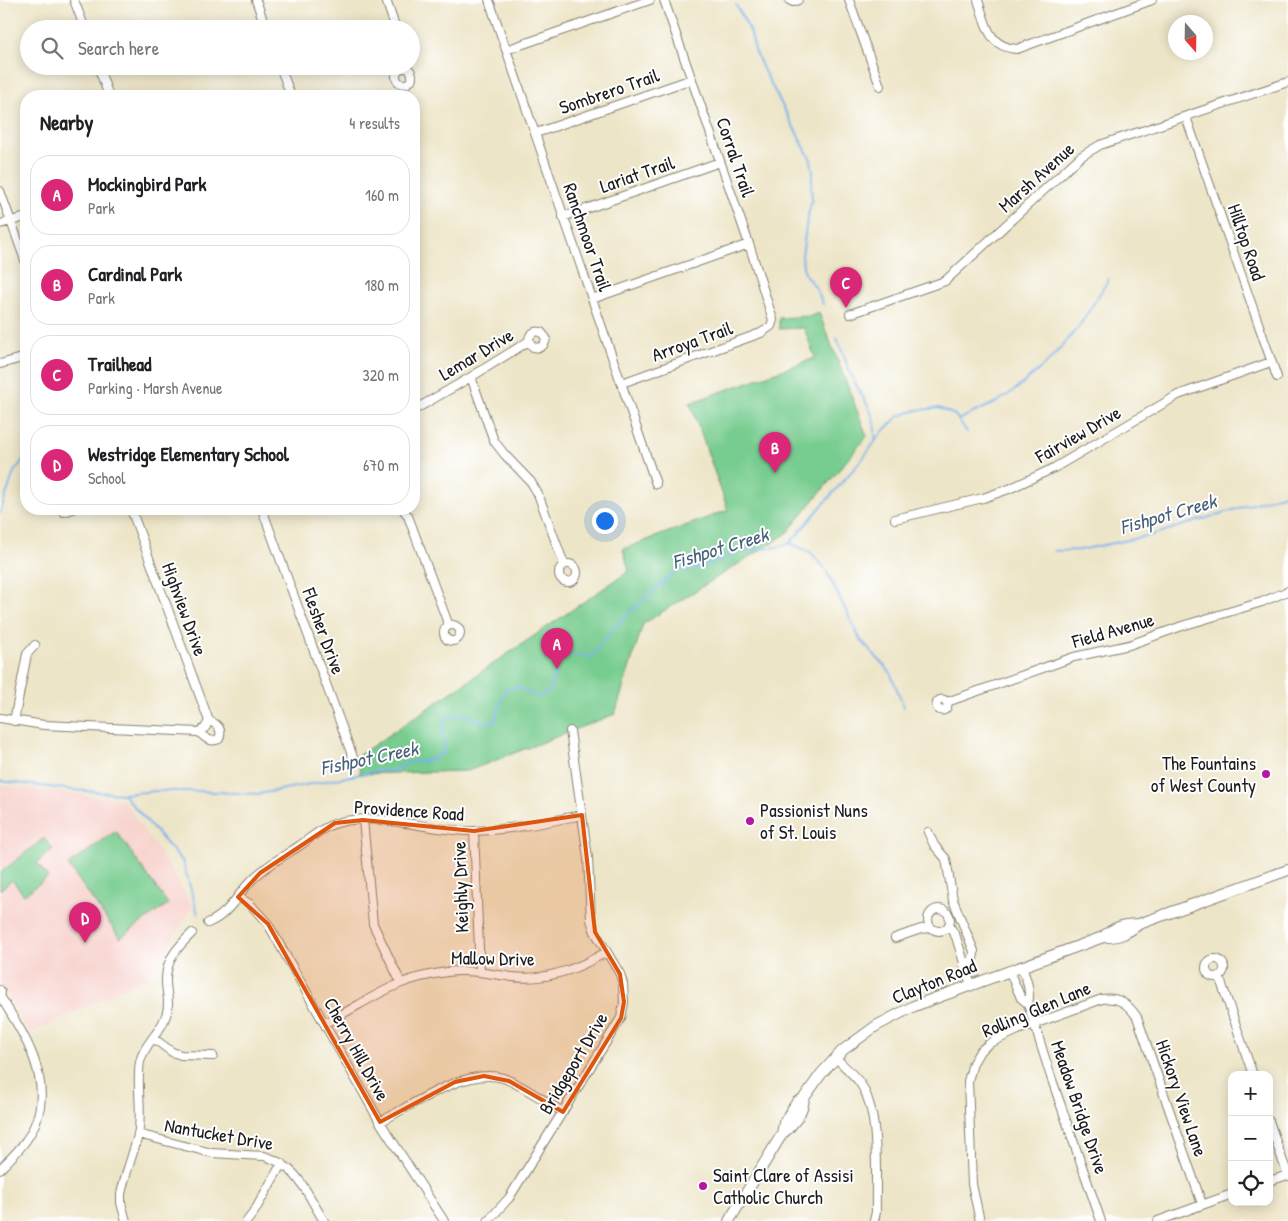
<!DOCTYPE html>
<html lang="en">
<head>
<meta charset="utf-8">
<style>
  body { margin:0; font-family:"Patrick Hand",sans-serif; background:#f2f2f2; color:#202124 }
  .controls { position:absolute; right:15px; bottom:15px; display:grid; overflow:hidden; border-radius:10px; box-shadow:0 2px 12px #0003 }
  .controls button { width:45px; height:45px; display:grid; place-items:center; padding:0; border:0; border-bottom:1px solid #e0e0e0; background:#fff; color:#202124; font:25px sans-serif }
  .compass { position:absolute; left:1168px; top:15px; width:45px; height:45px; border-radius:50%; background:#fff; box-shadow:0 2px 12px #0003; rotate:160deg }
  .you { position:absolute; left:604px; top:520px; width:18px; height:18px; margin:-12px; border:4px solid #fff; border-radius:50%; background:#1a73e8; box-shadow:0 0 0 8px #1a73e833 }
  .badge { display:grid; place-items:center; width:32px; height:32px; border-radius:50%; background:#db2777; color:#fff; font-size:16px; font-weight:700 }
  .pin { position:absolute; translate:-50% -41px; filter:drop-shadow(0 1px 2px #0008) }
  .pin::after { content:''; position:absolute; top:26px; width:18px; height:15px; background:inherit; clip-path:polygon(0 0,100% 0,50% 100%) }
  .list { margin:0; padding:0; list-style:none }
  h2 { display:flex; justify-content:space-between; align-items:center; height:65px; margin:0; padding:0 20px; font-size:21px }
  h2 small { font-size:16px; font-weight:400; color:#757577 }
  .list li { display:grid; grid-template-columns:32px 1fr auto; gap:15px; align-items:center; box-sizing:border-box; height:80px; margin:0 10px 10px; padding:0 10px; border:1px solid #e0e0e0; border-radius:20px }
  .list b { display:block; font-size:19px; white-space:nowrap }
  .list p { margin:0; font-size:16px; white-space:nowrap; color:#757577 }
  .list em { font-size:16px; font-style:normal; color:#757577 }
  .icon { flex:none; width:28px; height:28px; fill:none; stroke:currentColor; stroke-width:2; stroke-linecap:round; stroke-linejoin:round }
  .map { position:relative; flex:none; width:1288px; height:1221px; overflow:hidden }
  .search { position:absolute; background:#fff; box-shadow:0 2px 12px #0003; left:20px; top:20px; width:400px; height:55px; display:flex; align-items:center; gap:12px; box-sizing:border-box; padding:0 18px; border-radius:28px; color:#757577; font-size:19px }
  .panel { position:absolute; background:#fff; box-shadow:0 2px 12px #0003; left:20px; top:90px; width:400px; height:425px; border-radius:20px }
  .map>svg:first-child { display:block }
</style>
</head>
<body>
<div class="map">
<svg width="1288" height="1221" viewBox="0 0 1288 1221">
  <rect width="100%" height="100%" fill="#fff"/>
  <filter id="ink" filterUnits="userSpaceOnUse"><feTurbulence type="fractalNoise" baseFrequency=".02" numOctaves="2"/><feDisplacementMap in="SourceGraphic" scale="10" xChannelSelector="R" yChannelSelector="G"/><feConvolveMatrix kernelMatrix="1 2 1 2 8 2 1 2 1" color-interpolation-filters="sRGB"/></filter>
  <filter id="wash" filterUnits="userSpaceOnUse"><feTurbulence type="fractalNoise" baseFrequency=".0096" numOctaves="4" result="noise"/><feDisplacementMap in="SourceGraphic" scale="20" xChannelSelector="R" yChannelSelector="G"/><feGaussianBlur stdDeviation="1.12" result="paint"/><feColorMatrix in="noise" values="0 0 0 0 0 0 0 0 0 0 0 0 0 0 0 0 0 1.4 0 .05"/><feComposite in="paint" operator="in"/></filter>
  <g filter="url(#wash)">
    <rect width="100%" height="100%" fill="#ede5c7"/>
    <path fill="#f7d0cb" d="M0 785 123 800 169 867 193 907 146 978 29 1034 0 981Z"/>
    <path fill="#77cc8f" stroke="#4a7456" d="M819 313 867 436 786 534 643 624 615 714 468 771 360 774 358 756 629 571 623 549 728 510 690 403 815 358 804 328 779 329V318L810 316Z
      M116 831 168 904 120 938 68 865Z
      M44 838 53 849 37 863 48 877 24 895 12 880 0 890V873Z"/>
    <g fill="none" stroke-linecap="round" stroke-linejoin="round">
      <path stroke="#7cb2eb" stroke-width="2" d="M736 5 750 31 755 50 763 69 811 160 813 172 811 184 812 200 807 219 802 256 803 267 806 276 816 288 823 304
        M837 338C843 352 847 366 853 379 864 401 877 413 875 440
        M958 420 997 402 1015 390 1048 362 1080 325 1109 279
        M0 513 14 472 26 456
        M790 543 810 552 825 568 860 639 890 672 904 707
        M1054 551 1080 550 1152 535 1288 493
        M0 781 73 790 123 794 156 791H195L259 794 377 771 395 770 408 763 429 760 443 753 445 745 442 730 446 718 461 713 484 723 495 720 506 688 519 687 537 697 548 693C554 679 555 665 565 653 576 652 580 658 591 657L613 628 673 573 702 566 742 551 778 547 790 543 863 458 884 430 899 416 917 410 939 408 955 415 967 432
        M123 794 183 862 198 914"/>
    </g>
  </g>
  <g filter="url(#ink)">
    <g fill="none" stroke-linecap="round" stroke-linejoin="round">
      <defs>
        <path id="minor" d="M74 0 85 29
          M256 0 266 29
          M386 0 396 29
          M489 0 656 484
          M789 0 793 2 798 0
          M849 0 880 86
          M978 0C986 24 988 47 1017 49L1152 0
          M506 50 650 0
          M98 66 109 96
          M280 66 291 96
          M396 76a8 8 0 1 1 16 0a8 8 0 1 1-16 0Z
          M1186 117 1277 377
          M536 133 692 79
          M0 191 26 263
          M563 217 720 162
          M0 224 26 217
          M592 299 749 244
          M850 314 945 281 1080 157 1100 145 1288 82
          M0 364 26 357
          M471 377 494 441 505 455 531 482 538 494 564 564
          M622 383 761 333 771 326 773 320 749 244 664 0
          M414 410 471 377 529 341C529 334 534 330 541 332L546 338C545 346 540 349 533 347L529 341
          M131 509 209 721C218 724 223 730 219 739 210 743 205 738 199 732
          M262 509 355 763
          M403 509 408 516 449 626
          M64 512 73 509
          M895 519 983 498 1009 489 1054 468 1178 395 1271 362
          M559 573a9 9 0 1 1 18 0a9 9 0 1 1-18 0Z
          M444 633a8 8 0 1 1 16 0a8 8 0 1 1-16 0Z
          M936.5 705a5.5 5.5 0 1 1 11 0a5.5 5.5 0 1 1-11 0Z
          M947 702 1074 657 1129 645 1182 626 1262 602 1288 591
          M0 718 44 725 199 732 205 728 209 721
          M14 721 27 654 35 645
          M363 820 373 924 401 983
          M474 831 480 972
          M928 832 934 845 946 859 953 900 974 951C974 960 972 962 964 965
          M238 897 250 904 268 924 380 1122 444 1221
          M928 920a11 11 0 1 1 22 0a11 11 0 1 1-22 0Z
          M208 923C227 915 235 899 248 884 262 868 282 857 299 846 311 838 321 828 334 824 374 810 431 832 474 831 510 830 547 822 582 815
          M949 925 956 937 971 985
          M895 938 921 929 931 928
          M1206 968a9 9 0 1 1 18 0a9 9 0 1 1-18 0Z
          M1021 966C1027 978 1031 991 1028 1004L1051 1077 1101 1221
          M1009 971 1021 998 1028 1004
          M1219 976 1253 1075
          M0 990 1 992 0 996C23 1033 54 1079 35 1124 28 1142 13 1156 0 1169
          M325 1023C350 1011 373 995 399 984 414 978 432 974 447 972 469 969 491 974 512 977 545 981 578 969 606 952
          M153 1038 172 1052 181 1055 213 1056
          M836 1058C844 1066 853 1074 860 1083 881 1114 875 1175 876 1212L874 1221
          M1269 1121 1288 1176
          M380 1122C412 1105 466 1067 503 1078 521 1084 546 1102 563 1112
          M138 1134 212 1153 264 1156C299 1166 306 1193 324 1221
          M1269 1181 1288 1175
          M126 1221 121 1203V1194C125 1174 133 1155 138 1135 143 1111 136 1086 140 1062 144 1043 163 1031 167 1012 170 1001 166 992 166 982 165 960 178 947 192 933
          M247 1221 254 1212 282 1163
          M488 1221 509 1198 621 1018 624 1002 623 984 620 974 595 932 591 920 588 858 570 731
          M980 1221 972 1184 968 1081 973 1063 980 1051 990 1043 1018 1030 1102 999C1118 996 1128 1004 1137 1017L1202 1204
          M1158 1221 1232 1194"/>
        <path id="major" d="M1103 937C1114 927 1124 924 1139 924L1288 870
          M782 1134C793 1125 803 1112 804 1098
          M729 1221 782 1134 784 1123 797 1102 804 1098 821 1074 843 1050 876 1026 914 1006 1103 937C1118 938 1128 933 1139 924"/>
      </defs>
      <use href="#minor" stroke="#848072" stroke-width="10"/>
      <use href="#major" stroke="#848072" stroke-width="12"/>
      <use href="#minor" stroke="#fff" stroke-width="8"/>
      <use href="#major" stroke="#fff" stroke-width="10"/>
    </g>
  </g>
  <path fill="#de560d" fill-opacity="0.2" stroke="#de560d" stroke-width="4" stroke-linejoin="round" d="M582 815 595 932 620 974 624 1002 621 1018 563 1112 509 1081 484 1076 455 1082 380 1122 268 924 238 897 260 873 335 823 363 820 474 831Z"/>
  <g fill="#b5179e" stroke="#fff" stroke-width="2">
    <circle cx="1266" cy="774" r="5"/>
    <circle cx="750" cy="821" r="5"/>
    <circle cx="703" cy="1186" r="5"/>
  </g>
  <g text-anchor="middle" stroke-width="4" stroke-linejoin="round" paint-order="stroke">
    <g font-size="19" fill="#1c1c1c" stroke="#fff">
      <text transform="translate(609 91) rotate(-19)" y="7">Sombrero Trail</text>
      <text transform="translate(736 157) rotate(71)" y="7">Corral Trail</text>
      <text transform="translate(637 174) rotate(-19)" y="7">Lariat Trail</text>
      <text transform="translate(1036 177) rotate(-42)" y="7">Marsh Avenue</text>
      <text transform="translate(588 237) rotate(71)" y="7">Ranchmoor Trail</text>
      <text transform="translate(1247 242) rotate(71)" y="7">Hilltop Road</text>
      <text transform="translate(692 341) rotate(-20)" y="7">Arroya Trail</text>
      <text transform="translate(476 354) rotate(-31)" y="7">Lemar Drive</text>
      <text transform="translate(1078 434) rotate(-30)" y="7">Fairview Drive</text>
      <text transform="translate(185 609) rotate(70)" y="7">Highview Drive</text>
      <text transform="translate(1113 630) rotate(-16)" y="7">Field Avenue</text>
      <text transform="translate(324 631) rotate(70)" y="7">Flesher Drive</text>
      <text transform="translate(409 810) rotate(4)" y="7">Providence Road</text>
      <text transform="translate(460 887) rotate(-92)" y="7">Keighly Drive</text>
      <text transform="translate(493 958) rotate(1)" y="7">Mallow Drive</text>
      <text transform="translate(934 981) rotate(-22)" y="7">Clayton Road</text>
      <text transform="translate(1036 1009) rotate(-23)" y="7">Rolling Glen Lane</text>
      <text transform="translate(357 1049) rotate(61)" y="7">Cherry Hill Drive</text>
      <text transform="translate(573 1063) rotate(-59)" y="7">Bridgeport Drive</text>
      <text transform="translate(1182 1098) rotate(71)" y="7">Hickory View Lane</text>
      <text transform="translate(1080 1107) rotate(71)" y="7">Meadow Bridge Drive</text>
      <text transform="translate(219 1134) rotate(10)" y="7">Nantucket Drive</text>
    </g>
    <g font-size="19" fill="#1c1c1c" stroke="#fff" text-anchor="start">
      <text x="1256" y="770" text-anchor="end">The Fountains<tspan x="1256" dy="22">of West County</tspan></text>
      <text x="760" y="817">Passionist Nuns<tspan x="760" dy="22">of St. Louis</tspan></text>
      <text x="713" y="1182">Saint Clare of Assisi<tspan x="713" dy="22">Catholic Church</tspan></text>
    </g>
    <g font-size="20" font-style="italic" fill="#476079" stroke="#fff">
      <text transform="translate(1168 514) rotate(-16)" y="7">Fishpot Creek</text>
      <text transform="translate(720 548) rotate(-17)" y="7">Fishpot Creek</text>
      <text transform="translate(369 758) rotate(-12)" y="7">Fishpot Creek</text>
    </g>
  </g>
</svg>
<div class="controls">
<button>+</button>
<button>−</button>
<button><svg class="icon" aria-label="locate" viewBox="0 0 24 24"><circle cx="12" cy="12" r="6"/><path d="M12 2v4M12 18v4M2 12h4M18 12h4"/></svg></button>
</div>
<svg class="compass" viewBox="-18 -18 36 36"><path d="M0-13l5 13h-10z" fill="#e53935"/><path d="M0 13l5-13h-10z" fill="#757577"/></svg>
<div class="you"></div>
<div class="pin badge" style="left:557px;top:669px">A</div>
<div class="pin badge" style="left:775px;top:473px">B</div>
<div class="pin badge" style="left:846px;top:308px">C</div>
<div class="pin badge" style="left:85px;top:943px">D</div>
<div class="search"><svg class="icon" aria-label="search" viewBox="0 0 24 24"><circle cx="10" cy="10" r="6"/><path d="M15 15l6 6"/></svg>Search here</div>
<section class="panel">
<h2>Nearby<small>4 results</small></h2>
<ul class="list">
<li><span class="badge">A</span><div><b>Mockingbird Park</b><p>Park</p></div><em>160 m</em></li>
<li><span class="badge">B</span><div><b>Cardinal Park</b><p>Park</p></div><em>180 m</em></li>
<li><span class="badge">C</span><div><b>Trailhead</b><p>Parking · Marsh Avenue</p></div><em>320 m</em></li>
<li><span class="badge">D</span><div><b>Westridge Elementary School</b><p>School</p></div><em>670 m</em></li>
</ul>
</section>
</div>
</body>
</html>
